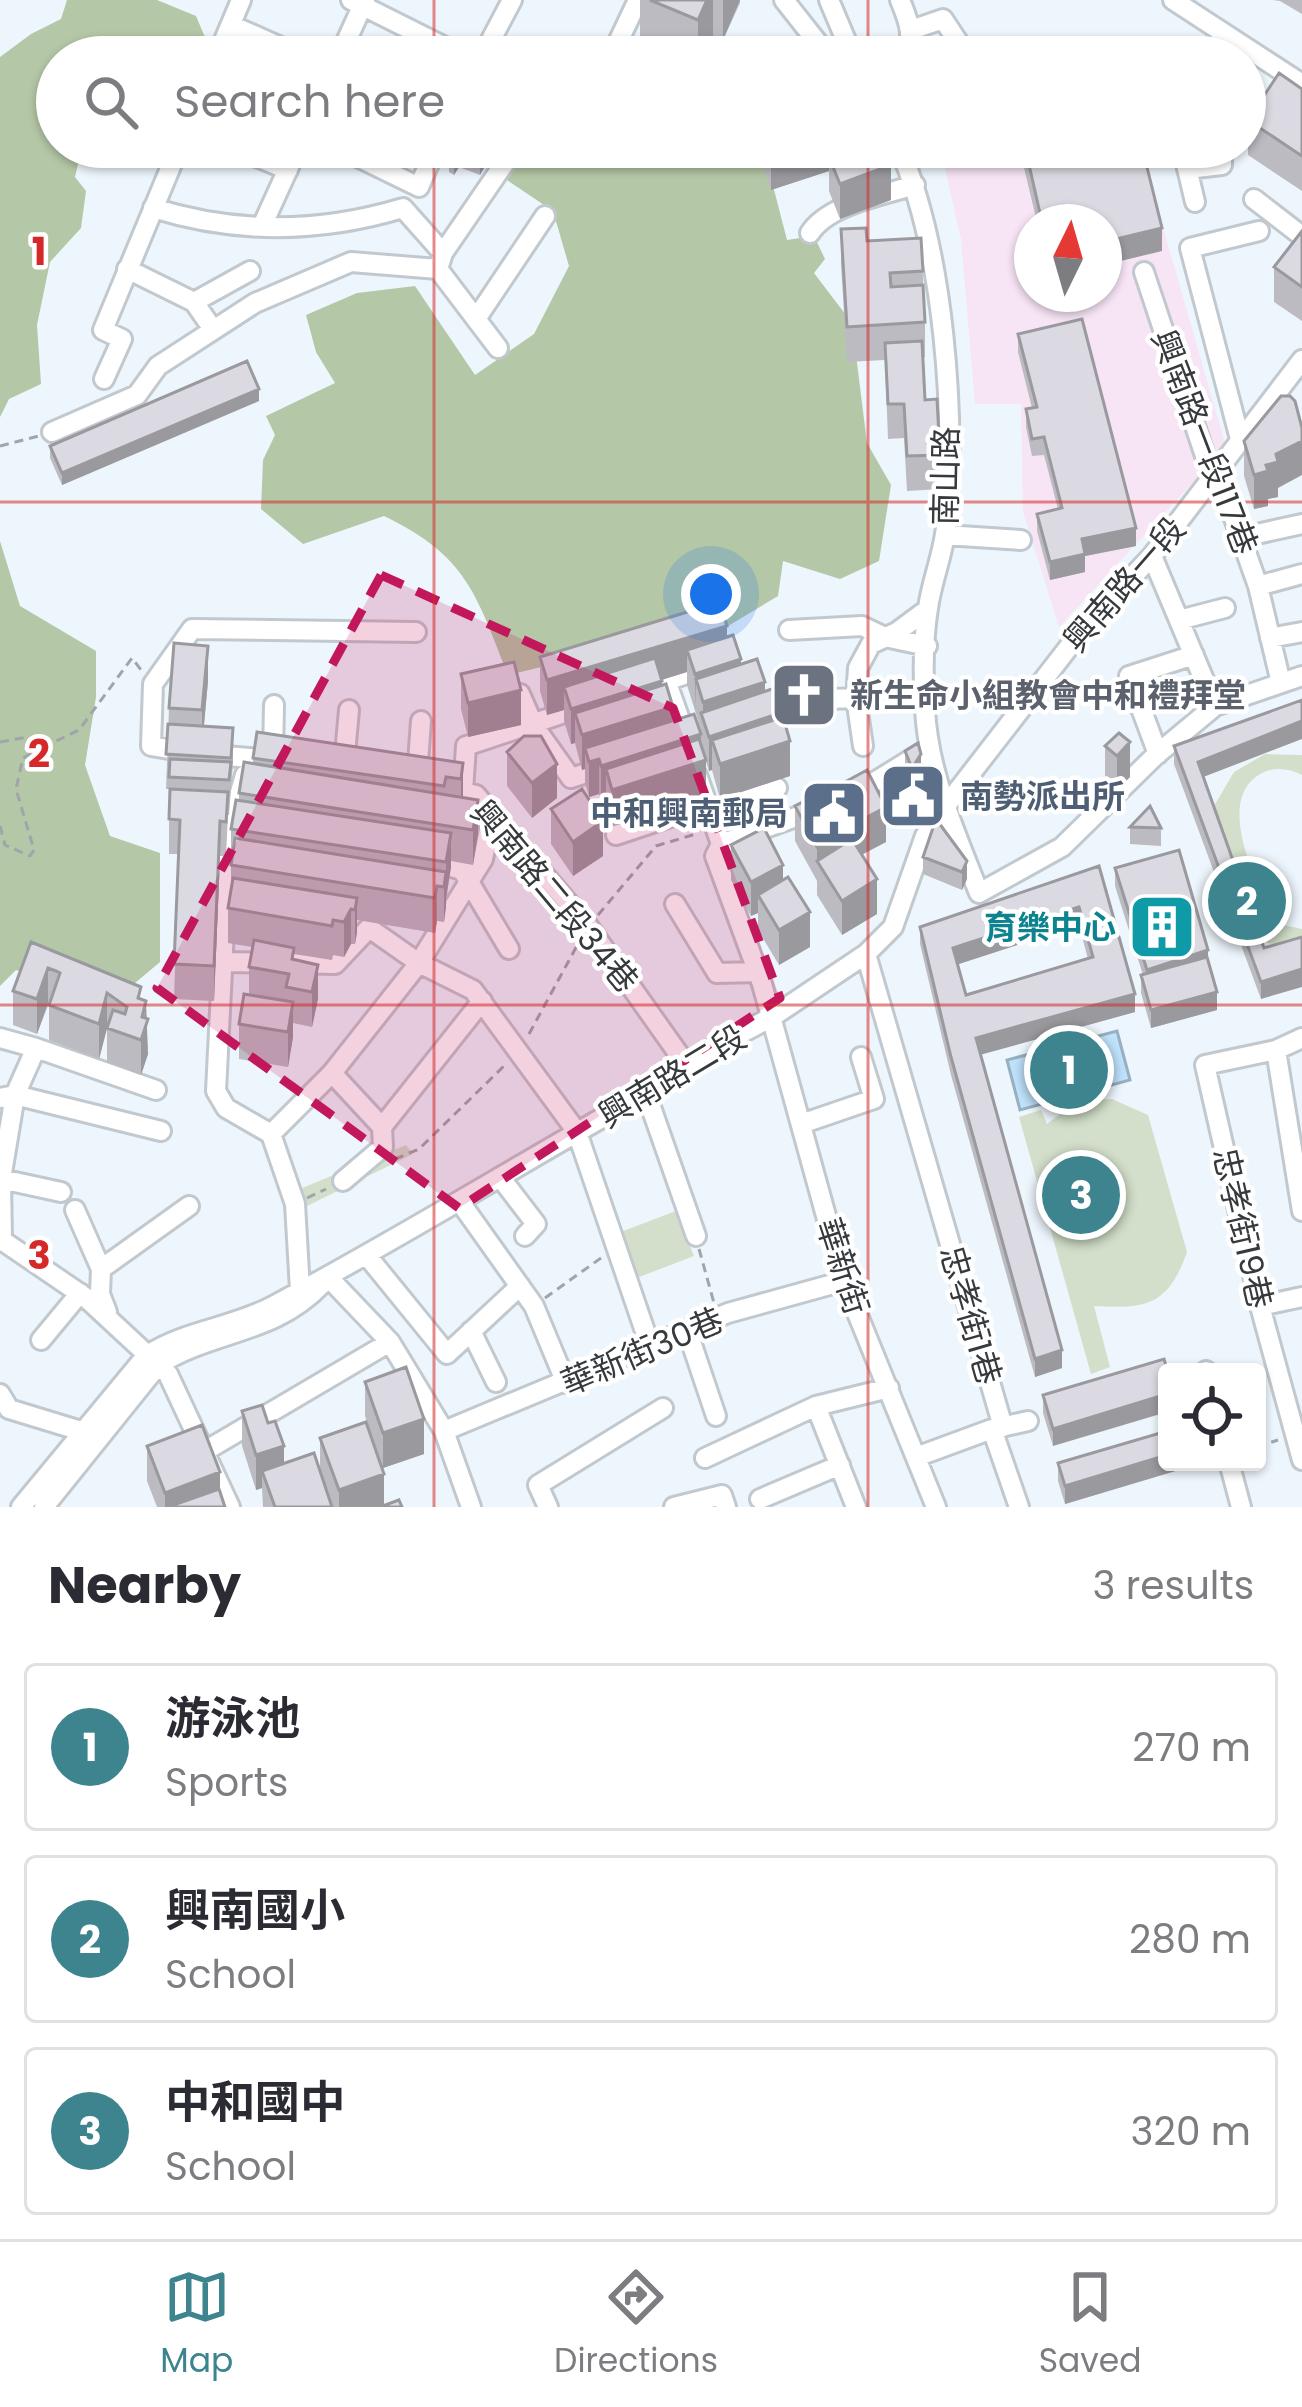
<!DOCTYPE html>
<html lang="en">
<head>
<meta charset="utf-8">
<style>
  body { margin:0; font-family:Poppins,"Noto Sans TC",sans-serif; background:#f2f2f3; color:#2b2b33 }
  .controls { position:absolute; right:36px; bottom:36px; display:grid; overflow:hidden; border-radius:12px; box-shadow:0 3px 9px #0004 }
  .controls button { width:108px; height:108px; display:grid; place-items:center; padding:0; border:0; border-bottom:3px solid #e1e1e2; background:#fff; color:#2b2b33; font:60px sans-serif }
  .compass { position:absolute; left:1014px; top:204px; width:108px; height:108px; border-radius:50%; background:#fff; box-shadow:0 3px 9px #0004; rotate:5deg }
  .you { position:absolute; left:711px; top:594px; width:42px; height:42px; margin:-30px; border:9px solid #fff; border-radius:50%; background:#1a73e8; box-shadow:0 0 0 18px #1a73e833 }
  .badge { display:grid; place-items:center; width:78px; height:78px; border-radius:50%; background:#3e848f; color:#fff; font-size:39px; font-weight:700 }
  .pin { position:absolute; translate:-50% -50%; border:6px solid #fff; box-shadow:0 3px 12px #0006 }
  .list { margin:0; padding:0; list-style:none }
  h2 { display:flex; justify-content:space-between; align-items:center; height:156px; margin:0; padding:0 48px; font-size:51px }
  h2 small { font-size:39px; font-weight:400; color:#7c7c81 }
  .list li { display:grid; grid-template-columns:78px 1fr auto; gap:36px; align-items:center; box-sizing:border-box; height:168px; margin:0 24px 24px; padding:0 24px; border:3px solid #e1e1e2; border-radius:12px }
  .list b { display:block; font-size:45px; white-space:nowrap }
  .list p { margin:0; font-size:39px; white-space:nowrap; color:#7c7c81 }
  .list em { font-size:39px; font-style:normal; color:#7c7c81 }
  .icon { flex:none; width:66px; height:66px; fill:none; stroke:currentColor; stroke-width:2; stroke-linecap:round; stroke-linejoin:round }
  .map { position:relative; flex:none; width:1302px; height:1507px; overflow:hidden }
  .search { position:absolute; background:#fff; box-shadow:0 3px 9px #0004; left:36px; right:36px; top:36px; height:132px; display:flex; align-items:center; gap:30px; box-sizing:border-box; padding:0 42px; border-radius:66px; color:#7c7c81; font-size:45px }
  .sheet { height:732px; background:#fff }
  nav { display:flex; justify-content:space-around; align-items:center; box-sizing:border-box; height:168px; border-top:3px solid #e1e1e2; background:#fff; font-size:33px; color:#7c7c81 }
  nav a { display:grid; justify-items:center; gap:6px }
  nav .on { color:#3e848f }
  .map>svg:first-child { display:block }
</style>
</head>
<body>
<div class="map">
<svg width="1302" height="1507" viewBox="0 0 1302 1507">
  <rect width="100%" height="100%" fill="#eef6fd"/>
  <path fill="#f7e4f5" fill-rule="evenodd" d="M940 147H1140L1226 447 1059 627 1023 512 1021 404H975L961 239ZM1032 222H1104V294H1032Z"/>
  <path fill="#d3dfca" d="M1265 754 1302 755V775C1288 768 1270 766 1257 776 1215 805 1259 890 1279 924L1302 929V949L1268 943 1256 933 1214 806 1234 772Z
    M1112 1099 1148 1115 1187 1252C1168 1306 1146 1309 1094 1306L1110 1367 1091 1374 1019 1117 1041 1110 1047 1124 1078 1100Z
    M406 1145 413 1154 303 1208 295 1191Z
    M676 1211 694 1256 634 1279 618 1233Z"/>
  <path fill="#b4c7a6" d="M67 0H157L196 16 210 49 196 57H57V147H82L75 177 86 191 81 228 50 262 37 325 41 384 9 399 0 417V57L31 34 61 19Z
    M538 147H570L591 156 596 147H763L787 240 814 236 825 259 814 273 852 323 867 443 891 485 879 561 840 579 783 561 778 596 713 635H675L508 675C476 594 467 556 384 516L303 544 261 509 263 460 275 435 266 416 335 383 316 352 306 315 357 293 415 286 475 375 534 334 569 266 553 211 504 178 517 161Z
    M0 541 20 606 96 651V697L85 765 110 836 160 853V962L110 1004 16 970 0 986Z"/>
  <path fill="#c0e3fc" stroke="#97b0c2" stroke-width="3" d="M1117 1031 1130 1080 1020 1110 1007 1060Z"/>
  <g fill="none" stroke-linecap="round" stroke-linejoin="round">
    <defs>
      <path id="minor" d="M351 0 465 57
        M784 0 829 57
        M829 0 853 57
        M900 0C908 20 917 39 902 57
        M1173 0 1302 84
        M231 25 303 57
        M911 30 943 19 968 57
        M217 57 241 0
        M339 57 365 0
        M482 57 512 0
        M611 57 638 0
        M1187 57 1231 38
        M233 147 288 170
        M337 147 419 187 436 147
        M899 147C944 251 956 413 946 527 943 555 932 580 928 608 923 639 923 677 925 709 928 773 956 834 979 893L1062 847 1156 755 1215 706 1302 676
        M1182 147 1195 202
        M1187 169 1222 165V147
        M1254 199 1302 236
        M153 208C236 234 320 233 403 208L443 253
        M263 224 298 147
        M810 233C829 204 884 195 915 185
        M127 269 194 302 212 328
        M438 269 498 348
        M1144 272 1208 465 1221 467 1230 507 1258 586 1281 683
        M194 302 250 271
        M476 319 545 216
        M104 379 122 339 103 330 179 147
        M52 432 137 395 158 366 255 303 351 262 438 269 443 253 508 158 524 147
        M1240 439 1190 248 1259 231
        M945 535 1021 540
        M1243 537 1302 524
        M1152 556 1215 706
        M1258 586 1302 574
        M1179 620 1225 608
        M789 630 862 626 885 637 927 646
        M1270 638 1302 632
        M667 683 686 737
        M153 684 151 746 186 752
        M153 684 192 629 416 632
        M640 690 710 666
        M520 694 534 726 571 778 605 767
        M801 700 856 698
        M863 746 856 698 858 668 871 644 897 632 928 609
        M1158 754 1129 676 1194 655
        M213 755 275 760
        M273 755 274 705
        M344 765 349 710
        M245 775 229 830 216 1091 226 1108 271 1134
        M697 775 721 844
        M417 776 421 721
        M439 786 476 795 588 926 685 1063
        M463 791 466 746 585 706
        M855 794 923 752
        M818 809 721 844 715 856 762 984 844 1281 936 1507
        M710 812 777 788
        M616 835 706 805
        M431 861 462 870 509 949
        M675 904 717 973 757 972
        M866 954 1003 1427
        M224 962 335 964 369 928 419 963 473 990 577 1132 650 1346
        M0 1038 36 1048
        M1302 1038 1276 1050 1205 1065 1260 1306 1302 1460
        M1276 1050 1302 1211
        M332 1073 382 1127
        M646 1093 696 1236
        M0 1098 15 1095 36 1048 156 1090
        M801 1124 874 1099 861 1057
        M271 1134 332 1073 419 963 483 859 492 815
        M271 1134 295 1204 300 1290
        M500 1177 536 1224 525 1236
        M1 1179 61 1192
        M343 1181 383 1147 382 1127 482 1001
        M460 1202 534 1306 566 1383
        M75 1210 101 1269 100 1294 107 1312
        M0 1239 85 1297 168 1374 230 1507
        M2 1240 1 1179 15 1095 161 1131
        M368 1257 447 1354 520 1286
        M101 1269 189 1206
        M328 1277 390 1342 444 1431 471 1507
        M1260 1306 1302 1297
        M687 1330 716 1416
        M471 1331 496 1382
        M41 1340 80 1293
        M1206 1371V1372
        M0 1394 9 1409 91 1434
        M816 1406 856 1507
        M992 1429 1019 1507
        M444 1431 728 1313 844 1281
        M205 1451 390 1342
        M916 1457 992 1429 1028 1421
        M705 1458 816 1406 889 1388
        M1229 1462 1241 1507
        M760 1499 840 1465
        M21 1507 146 1356C185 1330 232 1328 273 1306 399 1239 521 1163 646 1093L685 1063 772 1017 866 954 893 927 925 836 945 807 1082 630 1152 556 1302 360
        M44 1507 158 1365C213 1330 273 1335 321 1285
        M548 1507 538 1485 663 1408
        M674 1507 722 1495 726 1507"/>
    </defs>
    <use href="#minor" stroke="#c1c9cf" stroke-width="24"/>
    <path stroke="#9fa5aa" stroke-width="3" stroke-dasharray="9 6" stroke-linecap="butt" d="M0 446 39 436
      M0 742 22 738 44 747 79 730 132 658 141 670
      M0 826 5 845 30 856 34 850 16 789 23 758 42 748
      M598 915 656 846 699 833
      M529 1034 579 942
      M395 1159 419 1149 505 1065
      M307 1198 326 1189
      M699 1249 714 1303
      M545 1298 601 1258
      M1257 1447 1278 1440"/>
    <use href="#minor" stroke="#fff" stroke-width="18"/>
  </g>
  <path fill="#bcbbc2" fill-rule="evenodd" d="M640 0H740V3L723 40 713 36 704 57H667L644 48V40L640 38Z
    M1273 0H1302V14L1280 1Z
    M1302 89V191L1248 155V120Z
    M449 147H491V156L480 175 459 167 454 175 449 172Z
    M756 147H884L891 200 840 219 829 191V171L771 190Z
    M1019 147H1142L1162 251 1104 222H1037Z
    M841 229 867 241 921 238 925 322V357H922L925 400 940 455V489L907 491 904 438 888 439 885 360 847 362 841 264Z
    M1302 231V321L1274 302V267Z
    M1018 334 1136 546 1085 556V572L1050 580 1037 531V514L1058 509 1044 455 1032 456 1026 427V409L1032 408 1018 352Z
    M259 401 62 485 50 458V446Z
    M1244 441 1278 488V497L1268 499V506L1254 509 1244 476Z
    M727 637 741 664 765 692 780 718 790 776 720 799 712 770 709 771 706 762V795L612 825 606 799 601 800 599 794 589 797 585 783V769L582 770 575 743 571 744 564 721V710L547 715 540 691V657ZM687 672V685L701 730V745L673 721 662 685V680Z
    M461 674 521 725 468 737 461 709Z
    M208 681 204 726 233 728V763L229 815H228L226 856H220L214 1001 174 999 179 854H169V789H166L169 708Z
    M1119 733 1130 777 1117 790 1105 781V746Z
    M1174 746 1204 777 1264 948 1261 999 1174 764Z
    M905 751 921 789 912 803 905 786Z
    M507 752 557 798 532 818 507 786Z
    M253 758 463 763V797L478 834 473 865 451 861 444 922 437 921 435 933 357 920 355 944H351L344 957 333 955 332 960 294 954V960L318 999 312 1027 293 1023V1037L288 1067 239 1059V1024L249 995V967L252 947 228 943V908L231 888V829L239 800V793L253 764Z
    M832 789 886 842 862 854 877 914 842 935 817 895V881L795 841V806L832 801Z
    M551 809 603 856 573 876 551 844Z
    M936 819 967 879 962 890 923 874V857Z
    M1130 827 1161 828V846L1130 844Z
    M731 845 783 880 810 947 779 965 758 930V913L751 916 731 880Z
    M1099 866 1135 1012 981 1054 1062 1368 1035 1377 951 1075 920 944V927ZM1079 925 1088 959 966 995 958 964Z
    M1115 868 1208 960 1217 1010 1151 1028 1141 993V975H1143L1115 886Z
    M31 942 141 999 146 1019 148 1054 141 1075 107 1062V1029L99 1059 49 1040V1003L37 1034 13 1025V991Z
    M1164 1359 1053 1446 1043 1413V1395Z
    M365 1382 424 1454 383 1468 365 1416Z
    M242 1411 284 1464 320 1471V1438L384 1505 402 1507H263L262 1488 256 1490 242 1446Z
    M147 1446 220 1494 225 1507H157L147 1481Z
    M1192 1462V1466L1065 1504 1058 1481V1463Z"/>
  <path fill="#99999e" d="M707 0H713V36L704 57H698V20Z
    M723 0H740L723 40Z
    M454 147H459V167L454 175Z
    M480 147H491V156L480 175Z
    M797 147H857L829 157V171L771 190V156Z
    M891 165V200L840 219V184Z
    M1162 228V251L1104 265V242Z
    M259 389V401L62 485V473Z
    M1302 441V475L1278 488V497L1268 499V506L1254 509V475L1276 454Z
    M1136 528V546L1085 556V572L1050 580V562L1082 539Z
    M727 626V660L687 650V672L570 708 564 687V710L547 715V680Z
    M208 646V681L202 745V710Z
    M741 659V690L765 682V717L703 720V702L696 679 695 709V674Z
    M662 681V710L673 707V742L599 759V794L589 797V762L585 748V769L582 770V735L575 713V743L571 744V709Z
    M521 690V725L468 737V703Z
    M780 713V744L790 741V776L720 799V764L712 740V770L709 771V737Z
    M1302 721V739L1198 779V762Z
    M701 734V761L706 760V795L612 825V790L606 769V799L601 800V766Z
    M1130 742V777L1117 790V756Z
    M921 754V789L912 803V768Z
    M463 763V798L461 814V779Z
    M557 764V798L532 818V783Z
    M478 800V834L473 865V830Z
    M886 807V842L852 860V825Z
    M220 821V856L214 1001V966Z
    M603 821V856L573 876V842Z
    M848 831V866L817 861V882V847Z
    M451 833V868L446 897V862Z
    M967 861V879L962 890V872Z
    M783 865V899L758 895V913L751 916V882Z
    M446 872V907L444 922V887Z
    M877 879V914L842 935V901Z
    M437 886V921L435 933V898Z
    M357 898V933L355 944V910Z
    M1079 907V925L953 966V948Z
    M351 909V944L344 957V922Z
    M810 912V947L779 965V930Z
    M1208 950V967L1147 987V970Z
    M318 965V999L312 1027V992Z
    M48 968V1003L37 1034V999Z
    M1302 969V987L1261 999V982Z
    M1217 992V1010L1151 1028V1010Z
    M107 993V1028L99 1059V1024Z
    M1135 994V1012L976 1056V1038Z
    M146 1001 148 1054 141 1075V1040Z
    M293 1002V1037L288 1067V1032Z
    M1062 1350V1368L1035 1377V1359Z
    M1167 1394V1412L1053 1446V1429Z
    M424 1419V1454L383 1468V1433Z
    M284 1446V1481L262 1471V1488L256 1490V1455Z
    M1167 1455V1462H1192V1466L1065 1504V1486Z
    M220 1472V1507H165V1493Z
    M384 1474V1507H339V1490Z"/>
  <path fill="#dbdae2" stroke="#99999e" stroke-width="3" fill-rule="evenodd" d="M650 0H707L698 20Z
    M1117 52 1119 57H1098Z
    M1279 73 1302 89V156L1248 120Z
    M768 147H797L771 156Z
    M855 147H884L891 165 840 184 829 157Z
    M1025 147H1142L1162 228 1104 242V222H1042Z
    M866 228 867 241 921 238 923 271 890 273 891 287 923 285 925 322 847 327 841 229Z
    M1302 231V287L1274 267Z
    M1082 319 1136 528 1082 539 1085 554 1050 562 1037 514 1062 508 1044 437 1032 439 1026 409 1037 407 1018 334Z
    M922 341 925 400 937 399 940 455 907 456 904 404H888L885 343Z
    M247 361 259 389 62 473 50 446Z
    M1281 396H1290L1295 401 1302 428V441L1276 454 1278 462 1266 465 1268 471 1254 475 1244 441Z
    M720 602 727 626 547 680 540 657Z
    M733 635 741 659 695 674 687 650Z
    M174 643 208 646 202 710 169 708Z
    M655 658 662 681 571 709 564 687Z
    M757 659 765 682 703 702 696 679Z
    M514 662 521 690 468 703 461 674Z
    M666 684 673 707 582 735 575 713Z
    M772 689 780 713 709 737 701 713Z
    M1302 700V721L1198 762 1264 948 1302 937V969L1261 982 1174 746Z
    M694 714 701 734 601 766 599 759 589 762 585 748Z
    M783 717 790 741 720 764 712 740Z
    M168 724 233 728 231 758 166 754Z
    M257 732 463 763 461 779 446 777 444 786 253 758Z
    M1119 733 1130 742 1117 756 1105 746Z
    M524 736H541L557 764 532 783 507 752Z
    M699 739 706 760 612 790 606 769Z
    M918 743 921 754 912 768 905 751Z
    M170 759 231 762 229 780 169 777Z
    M244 762 478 800 473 830 239 793Z
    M867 770 886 807 852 825 832 789Z
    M170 789 228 792 226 822 220 821 214 966 174 964 180 820 169 819Z
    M582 789 603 821 573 842 551 809Z
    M826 790 848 831 817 847 795 806Z
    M236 800 451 833 446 862 231 829Z
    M1150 806 1161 828 1130 827Z
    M936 819 967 861 962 872 923 857Z
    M764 828 783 865 751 882 731 845Z
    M235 838 446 872 444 887 437 886 435 898 231 865Z
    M852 839 877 879 842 901 817 861Z
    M1179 850 1208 950 1147 970 1115 868Z
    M1099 866 1135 994 976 1038 1062 1350 1035 1359 951 1057 920 927ZM1079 907 1093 957 966 995 953 948Z
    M788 877 810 912 779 930 758 895Z
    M233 878 357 898 355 910 351 909 344 922 333 920 332 926 228 908Z
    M254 940 294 948 292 959 318 965 312 992 286 987 289 974 249 967Z
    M31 942 141 987 138 998 146 1001 142 1017 148 1019 141 1040 107 1028 113 1010 125 1014 127 1007 107 993 99 1024 49 1005 60 973 56 971 48 968 37 999 13 991Z
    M1207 957 1217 992 1151 1010 1141 975Z
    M244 994 293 1002 288 1032 239 1024Z
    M1164 1359 1168 1372 1167 1394 1053 1429 1043 1395Z
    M406 1367 424 1419 383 1433 365 1382Z
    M262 1405 268 1423 275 1421 284 1446 256 1455 242 1411Z
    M366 1422 384 1474 339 1490 320 1438Z
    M202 1425 220 1472 165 1493 147 1446Z
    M1167 1431V1455L1065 1486 1058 1463Z
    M314 1453 332 1507H275L262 1471Z
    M219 1489 225 1507H168Z
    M399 1500 402 1507H380Z"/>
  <path fill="#c2185b" fill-opacity="0.2" stroke="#c2185b" stroke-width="9" stroke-dasharray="24 15" stroke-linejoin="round" d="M381 575 673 708 780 998 459 1208 157 988Z"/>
  <path fill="none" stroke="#d62828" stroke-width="3" stroke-opacity="0.55" d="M434 0V57M868 0V57M434 147V1507M868 147V1507M0 502H1302M0 1005H1302"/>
  <defs>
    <symbol id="church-square" viewBox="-11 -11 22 22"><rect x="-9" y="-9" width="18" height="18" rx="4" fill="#6b7280" stroke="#fff"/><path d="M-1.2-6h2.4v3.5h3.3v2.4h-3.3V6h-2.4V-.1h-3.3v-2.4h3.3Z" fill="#fff"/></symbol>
    <symbol id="civic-square" viewBox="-11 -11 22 22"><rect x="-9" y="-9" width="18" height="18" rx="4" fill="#5c6f8a" stroke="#fff"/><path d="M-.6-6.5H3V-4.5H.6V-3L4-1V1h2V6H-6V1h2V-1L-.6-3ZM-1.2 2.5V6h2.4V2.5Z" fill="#fff"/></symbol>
    <symbol id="building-square" viewBox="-11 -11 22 22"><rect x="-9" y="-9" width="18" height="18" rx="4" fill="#0f9aa8" stroke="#fff"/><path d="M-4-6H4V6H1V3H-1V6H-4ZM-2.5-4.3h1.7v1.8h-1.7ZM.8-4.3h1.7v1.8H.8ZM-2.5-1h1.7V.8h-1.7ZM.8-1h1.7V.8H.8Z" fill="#fff"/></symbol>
  </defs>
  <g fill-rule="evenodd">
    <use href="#church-square" x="766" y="657" width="76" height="76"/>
    <use href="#civic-square" x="875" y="758" width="76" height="76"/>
    <use href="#civic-square" x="796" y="775" width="76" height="76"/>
    <use href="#building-square" x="1124" y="889" width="76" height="76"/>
  </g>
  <g text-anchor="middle" stroke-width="9" stroke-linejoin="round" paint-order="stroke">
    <g font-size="33" fill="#373a3c" stroke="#fff">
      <text transform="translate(1205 442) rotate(69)" y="12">興南路一段117巷</text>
      <text transform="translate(945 476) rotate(-89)" y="12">南山路</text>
      <text transform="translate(1124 584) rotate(-49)" y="12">興南路一段</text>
      <text transform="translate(555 896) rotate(50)" y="12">興南路二段34巷</text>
      <text transform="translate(672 1076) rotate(-31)" y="12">興南路二段</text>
      <text transform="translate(1243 1228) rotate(77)" y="12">忠孝街19巷</text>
      <text transform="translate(843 1266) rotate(72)" y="12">華新街</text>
      <text transform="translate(971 1315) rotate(74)" y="12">忠孝街1巷</text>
      <text transform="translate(642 1351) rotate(-23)" y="12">華新街30巷</text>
    </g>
    <g font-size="33" font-weight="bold" fill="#5b616d" stroke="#fff" text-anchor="start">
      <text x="850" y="707">新生命小組教會中和禮拜堂</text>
    </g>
    <g font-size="33" font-weight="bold" fill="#4e5e75" stroke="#fff" text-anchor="start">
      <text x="960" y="808">南勢派出所</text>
      <text x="788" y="825" text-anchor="end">中和興南郵局</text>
    </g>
    <g font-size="33" font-weight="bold" fill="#0d838f" stroke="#fff" text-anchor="end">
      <text x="1116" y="939">育樂中心</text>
    </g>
  </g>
  <g font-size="39" text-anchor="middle" font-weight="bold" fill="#d62828" stroke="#fff" stroke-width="9" stroke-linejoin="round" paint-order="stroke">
    <text x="39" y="265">1</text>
    <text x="39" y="767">2</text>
    <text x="39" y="1269">3</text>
  </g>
</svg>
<div class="controls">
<button><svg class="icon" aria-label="locate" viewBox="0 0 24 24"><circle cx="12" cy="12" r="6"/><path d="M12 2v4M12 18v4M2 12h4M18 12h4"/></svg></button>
</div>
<svg class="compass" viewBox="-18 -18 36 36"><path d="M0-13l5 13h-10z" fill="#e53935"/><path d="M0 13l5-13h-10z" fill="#7c7c81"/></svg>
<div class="you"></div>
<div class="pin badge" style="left:1069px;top:1070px">1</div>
<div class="pin badge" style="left:1247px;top:901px">2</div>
<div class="pin badge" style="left:1081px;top:1195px">3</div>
<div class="search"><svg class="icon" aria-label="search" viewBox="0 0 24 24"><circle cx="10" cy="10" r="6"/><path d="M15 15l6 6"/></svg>Search here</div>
</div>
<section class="sheet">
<h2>Nearby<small>3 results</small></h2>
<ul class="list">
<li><span class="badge">1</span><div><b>游泳池</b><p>Sports</p></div><em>270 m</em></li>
<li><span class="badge">2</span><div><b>興南國小</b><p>School</p></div><em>280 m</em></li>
<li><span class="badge">3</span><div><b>中和國中</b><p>School</p></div><em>320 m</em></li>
</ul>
</section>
<nav>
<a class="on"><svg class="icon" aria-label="map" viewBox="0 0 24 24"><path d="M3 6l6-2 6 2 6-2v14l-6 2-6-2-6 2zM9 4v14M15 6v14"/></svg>Map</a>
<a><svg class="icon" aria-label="directions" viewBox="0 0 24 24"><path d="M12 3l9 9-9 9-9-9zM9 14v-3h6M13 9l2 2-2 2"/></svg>Directions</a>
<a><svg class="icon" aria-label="saved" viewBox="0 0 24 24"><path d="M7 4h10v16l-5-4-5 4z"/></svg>Saved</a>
</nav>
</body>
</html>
